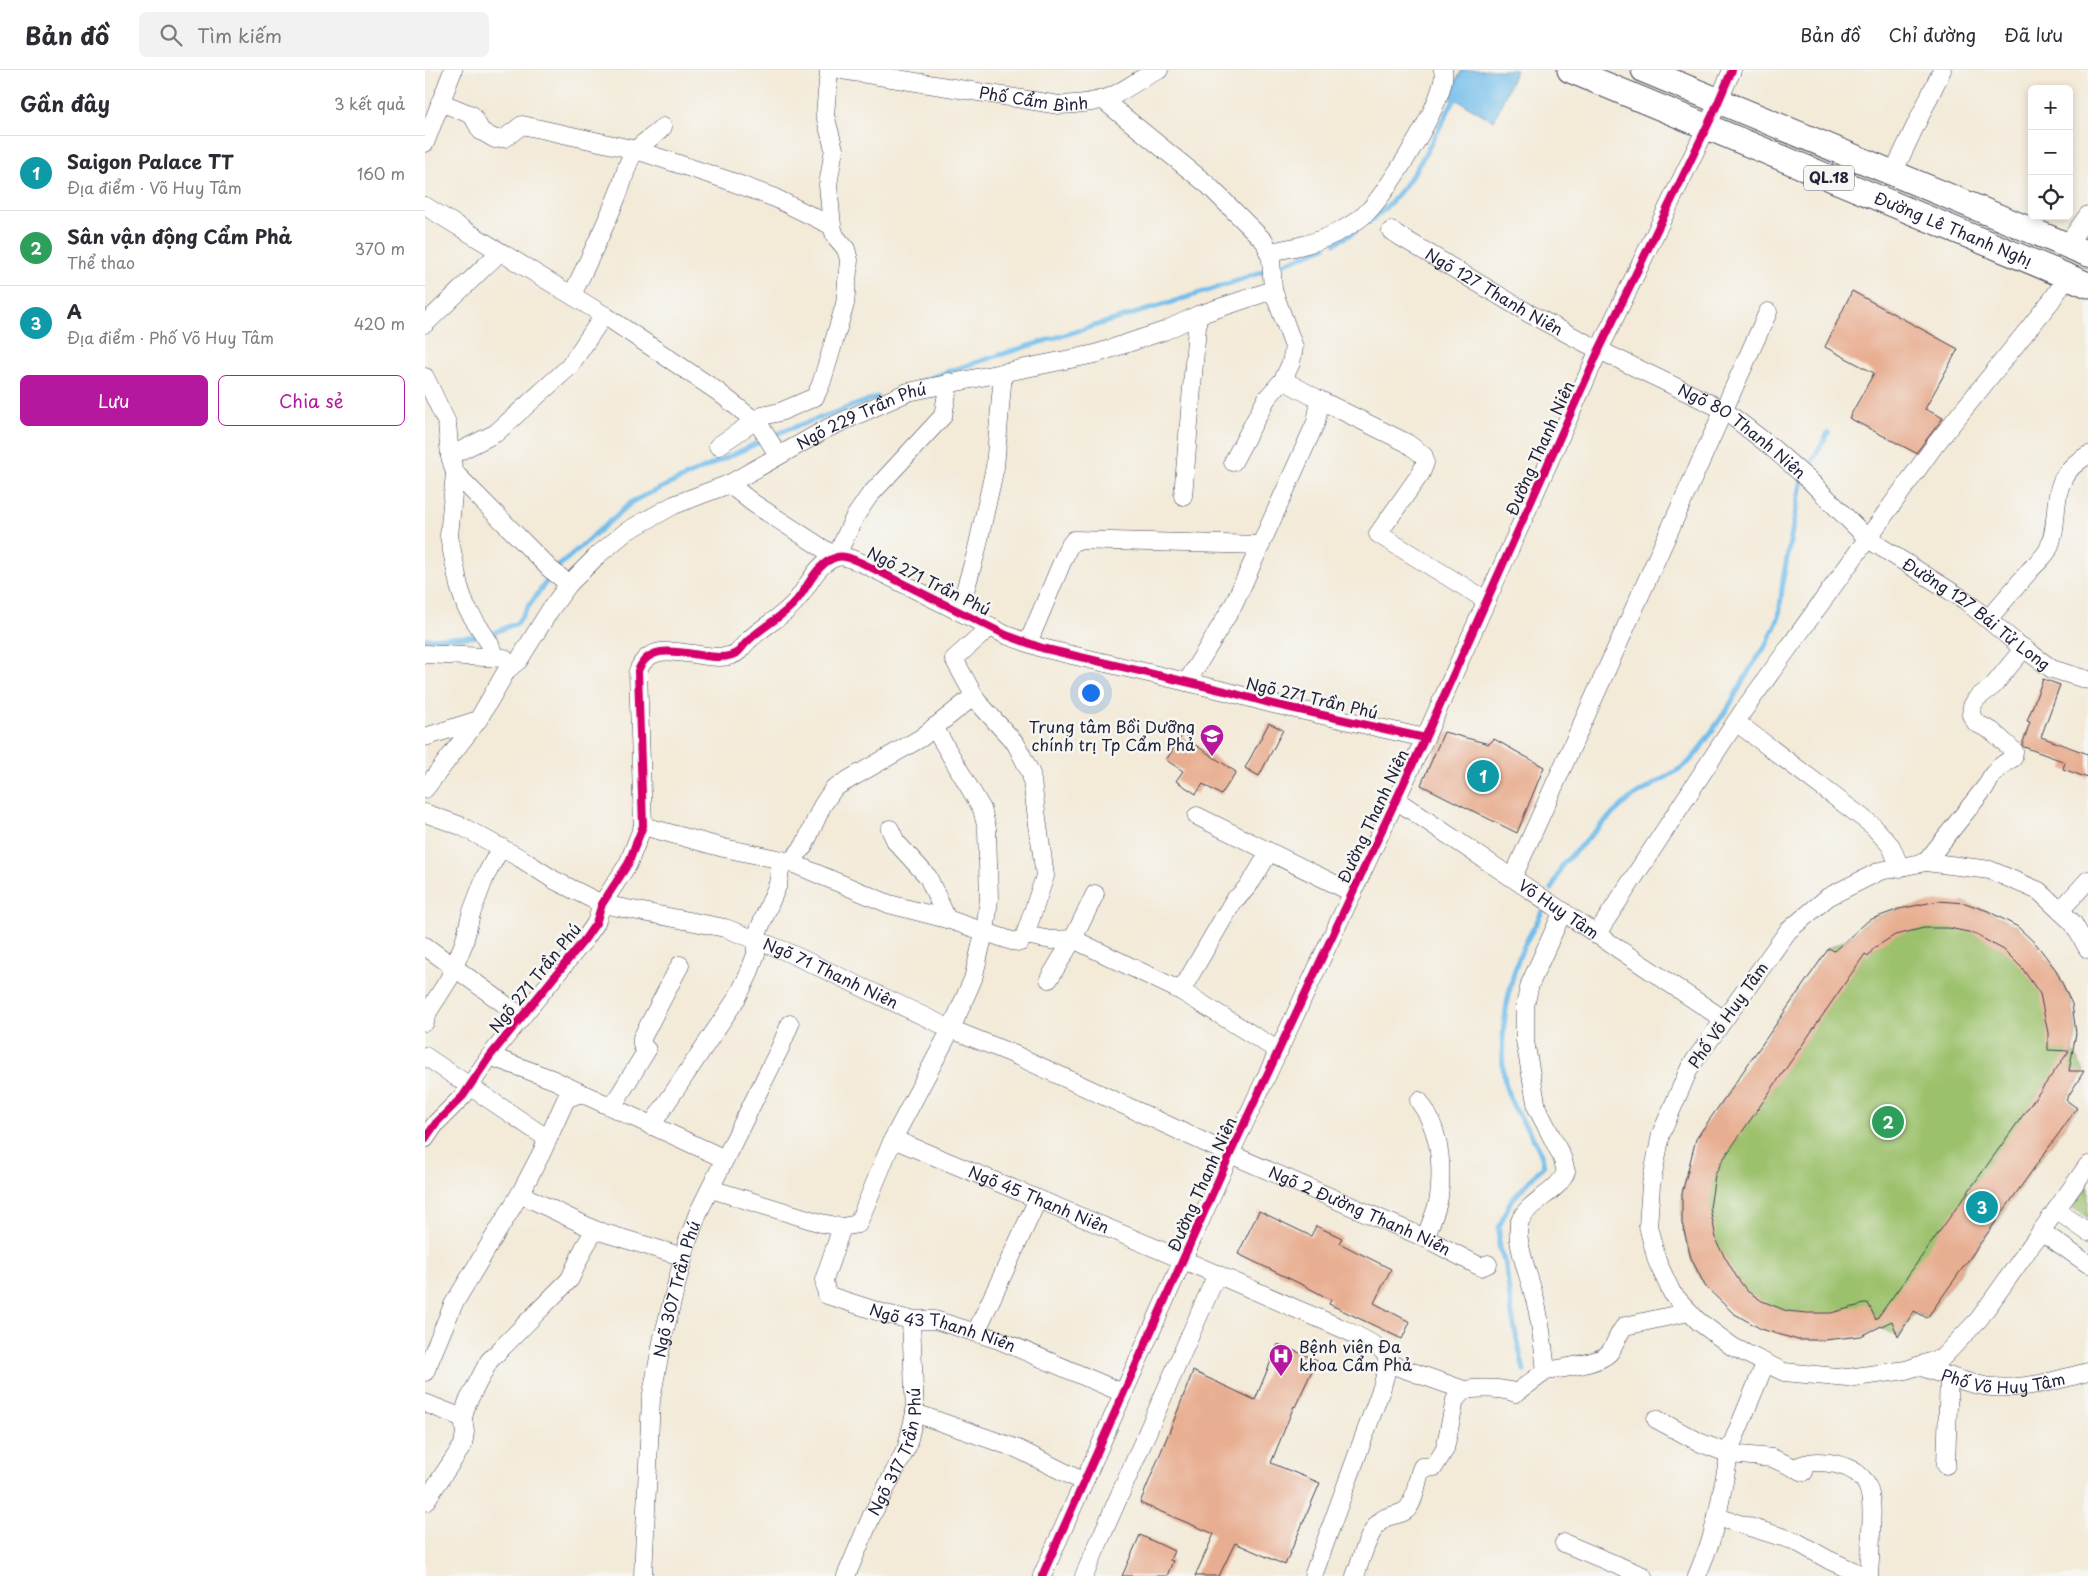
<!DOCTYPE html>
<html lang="vi">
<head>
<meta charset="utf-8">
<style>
  body { margin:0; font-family:"Playpen Sans",sans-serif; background:#f2f2f3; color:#2b2b33 }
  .controls { position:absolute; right:15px; top:15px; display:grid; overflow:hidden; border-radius:8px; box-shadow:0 2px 8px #0003 }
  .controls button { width:45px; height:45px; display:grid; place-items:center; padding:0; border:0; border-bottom:1px solid #e1e1e2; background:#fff; color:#2b2b33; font:25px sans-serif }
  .you { position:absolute; left:665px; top:622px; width:18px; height:18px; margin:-12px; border:4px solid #fff; border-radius:50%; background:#1a73e8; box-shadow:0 0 0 8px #1a73e833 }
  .badge { display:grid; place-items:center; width:32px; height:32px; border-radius:50%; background:#b5179e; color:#fff; font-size:16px; font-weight:700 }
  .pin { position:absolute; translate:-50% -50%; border:2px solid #fff; box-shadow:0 1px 5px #0006 }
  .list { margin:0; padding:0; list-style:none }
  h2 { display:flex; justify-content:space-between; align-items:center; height:65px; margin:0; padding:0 20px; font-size:21px }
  h2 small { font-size:16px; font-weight:400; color:#7c7c81 }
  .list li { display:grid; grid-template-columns:32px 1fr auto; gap:15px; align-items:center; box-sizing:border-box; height:75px; padding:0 20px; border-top:1px solid #e1e1e2 }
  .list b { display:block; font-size:19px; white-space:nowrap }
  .list p { margin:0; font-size:16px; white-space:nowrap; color:#7c7c81 }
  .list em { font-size:16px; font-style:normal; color:#7c7c81 }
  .actions { display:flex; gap:10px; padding:15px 20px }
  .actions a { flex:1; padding:11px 0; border:1px solid #b5179e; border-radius:8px; text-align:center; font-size:18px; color:#b5179e }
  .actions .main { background:#b5179e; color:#fff }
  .icon { flex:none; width:28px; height:28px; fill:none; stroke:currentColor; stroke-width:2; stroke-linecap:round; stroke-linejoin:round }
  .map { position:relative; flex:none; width:1663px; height:1506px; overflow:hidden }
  header { display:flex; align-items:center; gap:30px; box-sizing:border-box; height:70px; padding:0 25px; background:#fff; border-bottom:1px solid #e1e1e2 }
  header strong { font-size:24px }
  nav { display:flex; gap:28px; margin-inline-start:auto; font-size:18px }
  .search { width:350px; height:45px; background:#f2f2f3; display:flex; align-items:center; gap:12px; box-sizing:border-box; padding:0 18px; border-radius:8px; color:#7c7c81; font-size:19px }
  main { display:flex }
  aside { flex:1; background:#fff }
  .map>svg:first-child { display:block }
</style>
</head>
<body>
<header>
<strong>Bản đồ</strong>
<div class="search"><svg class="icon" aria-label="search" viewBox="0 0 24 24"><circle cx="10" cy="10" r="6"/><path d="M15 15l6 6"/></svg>Tìm kiếm</div>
<nav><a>Bản đồ</a><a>Chỉ đường</a><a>Đã lưu</a></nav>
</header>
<main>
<aside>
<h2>Gần đây<small>3 kết quả</small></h2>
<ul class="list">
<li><span class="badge" style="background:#0f9aa8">1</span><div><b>Saigon Palace TT</b><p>Địa điểm · Võ Huy Tâm</p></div><em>160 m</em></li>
<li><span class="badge" style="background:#2e9e5b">2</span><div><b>Sân vận động Cẩm Phả</b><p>Thể thao</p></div><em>370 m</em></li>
<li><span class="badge" style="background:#0f9aa8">3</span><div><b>A</b><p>Địa điểm · Phố Võ Huy Tâm</p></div><em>420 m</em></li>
</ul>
<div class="actions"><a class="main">Lưu</a><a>Chia sẻ</a></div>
</aside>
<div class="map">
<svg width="1663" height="1506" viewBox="0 0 1663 1506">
  <rect width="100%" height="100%" fill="#f6f6f2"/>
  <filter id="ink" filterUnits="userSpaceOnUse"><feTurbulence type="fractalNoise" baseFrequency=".02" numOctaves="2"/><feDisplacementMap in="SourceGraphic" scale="10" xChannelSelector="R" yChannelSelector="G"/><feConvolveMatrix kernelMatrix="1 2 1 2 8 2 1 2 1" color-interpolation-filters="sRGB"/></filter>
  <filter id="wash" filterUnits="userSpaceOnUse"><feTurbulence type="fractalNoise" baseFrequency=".0096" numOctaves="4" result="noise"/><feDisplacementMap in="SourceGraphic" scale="20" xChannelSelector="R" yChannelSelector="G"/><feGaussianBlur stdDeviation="1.12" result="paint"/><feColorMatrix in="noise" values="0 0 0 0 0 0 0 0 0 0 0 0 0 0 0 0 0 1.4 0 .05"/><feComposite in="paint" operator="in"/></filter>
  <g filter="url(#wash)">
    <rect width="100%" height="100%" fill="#f3ead8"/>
    <path fill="#9cc16c" stroke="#5f7254" d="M1540 833 1563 841 1593 857 1612 875 1631 900 1647 934 1651 963 1648 981 1659 1001 1641 1030 1652 1038 1502 1248 1489 1242 1474 1267 1455 1257 1436 1266 1280 1216 1266 1188 1257 1153V1123L1274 1065 1404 878 1422 869 1444 850 1474 839Z
      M1663 1116V1148L1648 1138Z"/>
    <path fill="#71bdeb" stroke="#4a7093" d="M1037 0H1091L1069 51 1023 25Z"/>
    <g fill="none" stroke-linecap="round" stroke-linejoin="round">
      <path stroke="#71bdeb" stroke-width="5" d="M944 152C986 121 1008 69 1032 24
        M910 173 931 161
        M493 312C627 264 768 233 900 177
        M1388 390 1403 363
        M0 569 61 566 92 553 130 499 208 431 356 362 452 327
        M1127 819 1137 795 1179 752 1204 729 1248 703 1262 694 1272 683 1304 636 1326 597 1342 574 1354 547 1358 509 1377 409
        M1099 1301 1087 1246 1081 1197 1074 1176V1157L1085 1132 1119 1095C1114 1068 1091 1049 1083 1023 1070 985 1082 912 1099 876 1105 863 1113 852 1118 839"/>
    </g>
    <g id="blocks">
      <path fill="#e8ae91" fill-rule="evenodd" d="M1427 221 1533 279 1500 339 1518 348 1491 383 1424 348 1449 303 1400 277Z
        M1618 609 1635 615 1616 667 1663 684V708L1638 699 1640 692 1599 677 1597 675 1605 652 1602 651Z
        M844 653 858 660 834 706 820 698Z
        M1019 662 1064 674 1069 669 1119 697 1092 763 996 715Z
        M757 666 811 702 796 725 778 714 771 724 751 711 758 701 741 690Z
        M1513 831 1540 833 1563 841 1593 857 1612 875 1631 900 1647 934 1651 963 1644 1001H1659L1641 1030 1652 1038 1502 1248 1489 1241 1473 1267 1467 1251 1436 1266 1400 1270H1373L1336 1259 1308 1243 1280 1216 1266 1188 1257 1153V1123L1271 1069 1404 878 1409 881 1444 850 1474 839ZM1499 858H1524L1548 863 1579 880 1597 898 1615 924 1623 963V980L1644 981 1451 1250 1443 1233 1406 1243H1382L1362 1241 1337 1231 1322 1221 1311 1206 1292 1173 1285 1138 1290 1105 1297 1091 1440 884 1443 886 1449 878 1470 865Z
        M834 1141 886 1166 891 1156 917 1168 914 1173 966 1199 949 1233 985 1252 977 1269 904 1234 906 1230 882 1217 813 1184Z
        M853 1274 892 1290 870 1337 869 1336 846 1393 895 1413 860 1495 810 1473 794 1506H770L789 1464 715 1433 749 1350 768 1301 830 1330Z
        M715 1465 749 1481 745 1490 748 1491 742 1506H697Z"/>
    </g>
  </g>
  <g filter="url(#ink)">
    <use href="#blocks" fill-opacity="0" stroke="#414053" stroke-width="1"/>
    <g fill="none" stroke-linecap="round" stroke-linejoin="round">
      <defs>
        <g id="minor">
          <path id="s1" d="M417 0 634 35C651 34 669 33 685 27 701 20 716 7 734 0"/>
          <path d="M677 29 783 115 840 172 846 189 848 220 869 277 866 293 858 310 842 328 808 392"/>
          <path d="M15 32 47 45 56 61 70 69 80 68 97 55 211 80 302 110 350 128 407 156"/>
          <path d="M0 73 28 0"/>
          <path d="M1468 103 1517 0"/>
          <path d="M0 136 179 245 292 321 330 351 337 359 353 385"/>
          <path id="s2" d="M966 161 1105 244 1174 280 1299 340 1345 376 1385 411 1443 469 1541 531 1590 572 1627 599 1663 610"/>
          <path d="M1642 175 1663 145"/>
          <path d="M843 182C869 178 893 173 917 160 926 155 940 146 947 137 965 116 1025 25 1018 0"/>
          <path d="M147 225C164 190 181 155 195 119 200 106 202 90 211 80 219 71 230 66 238 57"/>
          <path d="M0 254 75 182"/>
          <path d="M0 307 22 353 25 386 30 403 24 466 34 516 41 537 65 574 69 587"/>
          <path d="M891 328 982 373 999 386 1000 393 996 403 953 464 1061 530"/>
          <path d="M293 376 337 346 355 342 390 327 396 314 404 288 420 234 424 190 421 179 410 166 407 156 403 115 409 79 400 45 404 0"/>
          <path d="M25 386 71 363 144 297 179 245"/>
          <path d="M30 403 125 499 144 514"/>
          <path d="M304 414 328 433 411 487 429 448 444 426 518 346 524 312"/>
          <path d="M758 426 773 245"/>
          <path d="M534 541 551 483 570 397 578 303"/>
          <path d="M1563 549C1577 533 1591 517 1605 500 1611 494 1619 487 1623 480 1639 445 1618 410 1663 385"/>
          <path d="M603 573 643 478 649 470 836 475"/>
          <path d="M0 584 79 588"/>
          <path d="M762 612 809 534 891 352 894 336 891 328 858 310"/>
          <path d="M1311 652 1447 755 1466 776 1475 798"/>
          <path d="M0 667 53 650"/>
          <path id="s3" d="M0 719 53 650 82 600 94 590 125 540 144 514 174 484 202 461 249 435 304 414 403 358 483 322 670 284 739 261 773 245 848 220"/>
          <path id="s4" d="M971 730 1298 949"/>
          <path id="s5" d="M0 743 36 756 95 788 129 810 177 834 300 858 360 881 526 959 588 984 805 1084 1000 1168 1056 1197 1063 1194"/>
          <path d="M772 746 928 823"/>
          <path d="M218 756 299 778 362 791 464 834 522 849"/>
          <path d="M465 759 471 772 503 807 522 849 587 871 595 872 600 865 620 806 606 704 591 674 552 631 529 589 565 557"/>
          <path d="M1501 792 1562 715C1568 701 1576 695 1588 688L1589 681 1567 661 1551 653 1546 645 1547 636 1552 628 1568 616 1599 578"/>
          <path d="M1088 807 1343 242"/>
          <path d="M1138 841 1105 914 1100 936V971L1112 1038 1137 1087 1141 1102C1132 1124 1104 1130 1095 1151 1088 1168 1105 1208 1109 1226 1116 1250 1118 1276 1121 1301 1137 1298 1174 1294 1184 1283 1191 1275 1192 1264 1200 1256L1264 1242"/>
          <path d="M1635 841 1663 810"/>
          <path d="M600 865 626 870 648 869 756 921 854 981"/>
          <path d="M1171 865 1318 641 1510 375 1626 231 1643 206"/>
          <path d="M0 876 97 947"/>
          <path d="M1663 879 1648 853 1614 821 1565 800 1501 792 1455 801 1403 827 1363 861 1265 997 1236 1064 1226 1115 1223 1156 1232 1191 1247 1223 1273 1251 1308 1277 1359 1302 1423 1308 1481 1300 1517 1288 1554 1249 1663 1095"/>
          <path d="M624 909 648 869 670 824"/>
          <path d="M756 921 809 830C825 818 834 799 844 782"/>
          <path d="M0 952 3 942 24 909 39 873 46 844 60 807 76 777"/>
          <path d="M0 986 123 1069"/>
          <path d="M65 986 129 1010 156 1023"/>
          <path d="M994 1031C1015 1059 1018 1094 1014 1127 1012 1141 1005 1155 1000 1168"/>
          <path d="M187 1037 222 980 217 975V968L255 895"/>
          <path d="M226 1056 312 928 323 906 331 884 330 869 353 814 355 800 362 791 368 789 379 776 397 736 409 718 496 668 549 626"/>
          <path d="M0 1069 11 1053 38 1026 65 986 160 869 171 853 177 834 203 794 218 756 213 601C229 558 290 602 314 581 317 578 320 573 324 570 338 556 358 547 371 531 384 516 391 493 412 487 420 485 429 490 437 493L581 565 617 578 800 621 848 634 1000 668"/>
          <path id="s6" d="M468 1069C602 1125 737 1179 869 1238 886 1245 953 1272 960 1284 966 1292 959 1308 957 1317L888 1506"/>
          <path d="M286 1119 396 1153 417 1157 433 1154 468 1069 526 959 548 909 561 855 564 828 562 759 557 739 509 657"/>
          <path d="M95 1124 170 1160 259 1187"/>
          <path d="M1631 1140 1663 1162"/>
          <path id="s7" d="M417 1157 399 1210 402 1225 461 1244 486 1250H510L574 1270 698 1323"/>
          <path d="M1616 1161 1663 1194"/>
          <path d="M551 1262 613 1129"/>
          <path d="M962 1293 1039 1320"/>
          <path id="s8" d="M1493 1296C1515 1303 1544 1315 1567 1317 1599 1320 1633 1310 1663 1302"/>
          <path d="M0 1302 28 1235 95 1124 116 1084 141 1029 156 1023 300 1089"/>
          <path d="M0 1333 38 1348"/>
          <path d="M490 1343 593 1379 659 1412"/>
          <path d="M1231 1349 1276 1373 1305 1384 1347 1388 1379 1402"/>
          <path d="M1521 1395 1524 1306"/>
          <path d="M1369 1398C1385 1391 1394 1391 1410 1394 1448 1402 1448 1427 1446 1460 1446 1475 1445 1491 1444 1506"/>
          <path d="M0 1432 38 1375 40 1362 38 1348 42 1333 64 1291 145 1209 159 1178 170 1160"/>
          <path d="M1292 1447 1370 1471 1404 1490 1439 1506"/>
          <path d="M1139 1473 1218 1506"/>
          <path id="s9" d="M218 1506 226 1329 238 1267 262 1173 273 1143 355 978 365 954"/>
          <path id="s10" d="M421 1506 447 1445 482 1377 490 1343 486 1250"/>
          <path d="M617 1506 805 1084 1000 668 1174 280 1288 44 1307 0"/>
          <path d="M659 1506 792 1204"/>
          <path d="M930 1506C937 1488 942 1463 957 1450 965 1443 977 1447 984 1437 992 1425 991 1410 997 1397H1009L1020 1379 1030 1330 1039 1320C1056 1318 1075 1317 1091 1323L1121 1301"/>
          <path d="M1272 1506 1285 1473 1292 1447 1306 1376 1340 1294"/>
        </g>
        <g id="highway">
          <path id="s11" d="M1145 0 1663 215"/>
          <path d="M1219 0 1663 184"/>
        </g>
      </defs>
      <use href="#minor" stroke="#414053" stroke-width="19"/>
      <use href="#highway" stroke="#414053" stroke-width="27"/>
      <use href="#minor" stroke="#fff" stroke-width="18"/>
      <use href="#highway" stroke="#fff" stroke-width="25"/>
      <defs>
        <path id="cycleway" d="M0 1069 11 1053 38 1026 65 986 160 869 171 853 177 834 203 794 218 756 213 601C229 558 290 602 314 581 317 578 320 573 324 570 338 556 358 547 371 531 384 516 391 493 412 487 420 485 429 490 437 493L581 565 617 578 800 621 848 634 1000 668
          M617 1506 805 1084 1000 668 1174 280 1288 44 1307 0"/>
      </defs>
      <use href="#cycleway" stroke="#f6f6f2" stroke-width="11"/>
      <use href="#cycleway" stroke="#d6006c" stroke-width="8"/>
    </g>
  </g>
  <defs>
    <symbol id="university-pin" viewBox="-11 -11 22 30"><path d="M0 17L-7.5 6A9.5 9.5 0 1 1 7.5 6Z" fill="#b5179e" stroke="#f6f6f2"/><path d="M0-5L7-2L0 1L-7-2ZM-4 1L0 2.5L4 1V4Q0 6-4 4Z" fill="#fff"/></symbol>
    <symbol id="hospital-pin" viewBox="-11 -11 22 30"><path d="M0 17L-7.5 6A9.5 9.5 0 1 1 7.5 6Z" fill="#b5179e" stroke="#f6f6f2"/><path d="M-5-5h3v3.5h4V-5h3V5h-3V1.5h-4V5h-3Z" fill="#fff"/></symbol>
  </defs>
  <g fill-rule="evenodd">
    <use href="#university-pin" x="773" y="652" width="28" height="38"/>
    <use href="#hospital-pin" x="842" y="1272" width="28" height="38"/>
  </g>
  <g text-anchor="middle" stroke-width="5" stroke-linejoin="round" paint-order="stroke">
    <rect fill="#f6f6f2" stroke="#626272" stroke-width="1" x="1379" y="95.5" width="50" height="25" rx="4"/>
    <g font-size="15" font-weight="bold" fill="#22223b">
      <text x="1404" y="113">QL.18</text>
    </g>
    <g font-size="16" fill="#22223b" stroke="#f6f6f2">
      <text dy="6" stroke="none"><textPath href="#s1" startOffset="194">Phố Cẩm Bình</textPath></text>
      <text dy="6" stroke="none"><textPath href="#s11" startOffset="415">Đường Lê Thanh Nghị</textPath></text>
      <text dy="6" stroke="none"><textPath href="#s2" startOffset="120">Ngõ 127 Thanh Niên</textPath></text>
      <text dy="6" stroke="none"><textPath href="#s3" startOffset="592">Ngõ 229 Trần Phú</textPath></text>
      <text dy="6" stroke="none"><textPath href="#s2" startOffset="405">Ngõ 80 Thanh Niên</textPath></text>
      <text transform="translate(1115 378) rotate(-66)" y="6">Đường Thanh Niên</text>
      <text transform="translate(504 511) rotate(26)" y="6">Ngõ 271 Trần Phú</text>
      <text dy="6" stroke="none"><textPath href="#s2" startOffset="704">Đường 127 Bái Tử Long</textPath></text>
      <text transform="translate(887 628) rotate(13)" y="6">Ngõ 271 Trần Phú</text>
      <text transform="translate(948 746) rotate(-65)" y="6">Đường Thanh Niên</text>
      <text dy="6" stroke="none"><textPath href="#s4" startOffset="196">Võ Huy Tâm</textPath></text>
      <text dy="6" stroke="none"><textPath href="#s5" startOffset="440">Ngõ 71 Thanh Niên</textPath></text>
      <text transform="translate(110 908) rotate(-51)" y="6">Ngõ 271 Trần Phú</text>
      <text transform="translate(1303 945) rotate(-55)" y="6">Phố Võ Huy Tâm</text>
      <text transform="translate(777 1114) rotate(-66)" y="6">Đường Thanh Niên</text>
      <text dy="6" stroke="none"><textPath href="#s6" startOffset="158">Ngõ 45 Thanh Niên</textPath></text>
      <text dy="6" stroke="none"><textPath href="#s5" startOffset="1020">Ngõ 2 Đường Thanh Niên</textPath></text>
      <text dy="6" stroke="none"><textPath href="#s9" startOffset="290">Ngõ 307 Trần Phú</textPath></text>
      <text dy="6" stroke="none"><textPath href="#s7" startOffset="192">Ngõ 43 Thanh Niên</textPath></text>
      <text dy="6" stroke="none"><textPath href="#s8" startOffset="88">Phố Võ Huy Tâm</textPath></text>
      <text dy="6" stroke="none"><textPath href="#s10" startOffset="135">Ngõ 317 Trần Phú</textPath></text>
    </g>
    <g font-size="16" fill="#22223b" stroke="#f6f6f2" text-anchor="end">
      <text x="770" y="663">Trung tâm Bồi Dưỡng<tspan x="770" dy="18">chính trị Tp Cẩm Phả</tspan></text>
      <text x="874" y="1283" text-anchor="start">Bệnh viện Đa<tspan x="874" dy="18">khoa Cẩm Phả</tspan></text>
    </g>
  </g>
</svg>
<div class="controls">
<button>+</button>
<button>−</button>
<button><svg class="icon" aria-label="locate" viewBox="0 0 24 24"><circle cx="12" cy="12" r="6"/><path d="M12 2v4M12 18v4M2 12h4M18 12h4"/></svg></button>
</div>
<div class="you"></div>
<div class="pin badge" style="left:1058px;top:706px;background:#0f9aa8">1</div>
<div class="pin badge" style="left:1463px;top:1052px;background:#2e9e5b">2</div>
<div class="pin badge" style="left:1557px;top:1137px;background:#0f9aa8">3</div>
</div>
</main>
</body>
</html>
